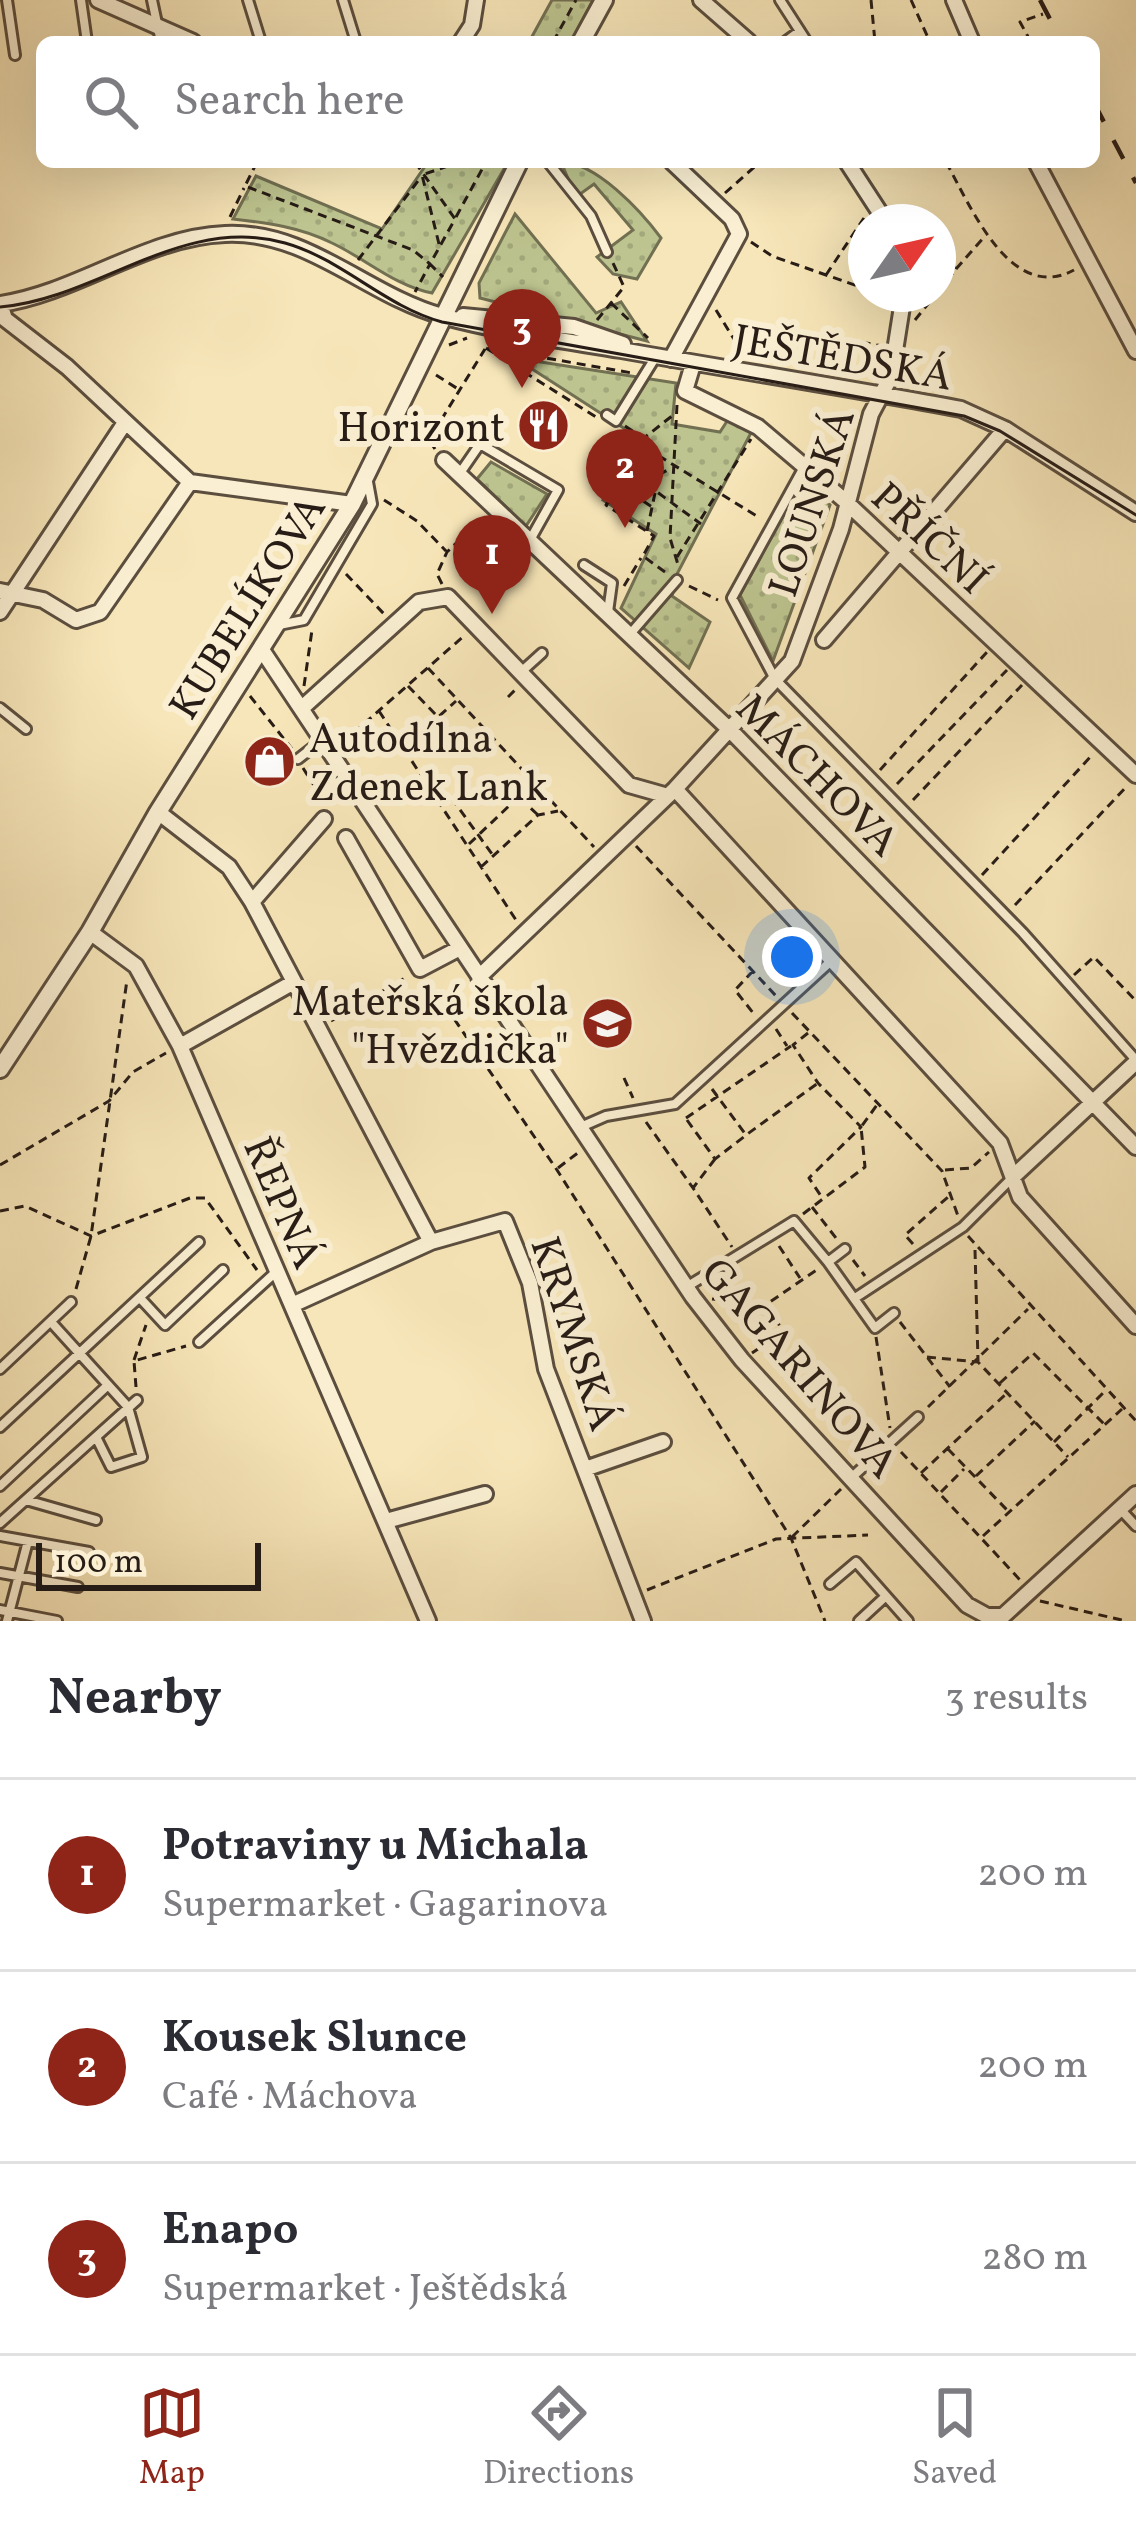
<!DOCTYPE html>
<html lang="en">
<head>
<meta charset="utf-8">
<style>
  body { margin:0; font-family:Vollkorn,serif; background:#f7f7f7; color:#2b2b33 }
  .compass { position:absolute; left:848px; top:204px; width:108px; height:108px; border-radius:50%; background:#fff; box-shadow:0 12px 48px #0002; rotate:56deg }
  .scale { position:absolute; left:36px; bottom:30px; width:225px; box-sizing:border-box; padding-left:12px; border:6px solid #271c16; border-top:0; font-size:33px; line-height:42px; white-space:nowrap; color:#271c16; -webkit-text-stroke:9px #faefd2; paint-order:stroke }
  .you { position:absolute; left:792px; top:957px; width:42px; height:42px; margin:-30px; border:9px solid #fff; border-radius:50%; background:#1a73e8; box-shadow:0 0 0 18px #1a73e833 }
  .badge { display:grid; place-items:center; width:78px; height:78px; border-radius:50%; background:#8f2418; color:#fff; font-size:39px; font-weight:700 }
  .pin { position:absolute; translate:-50% -99px; filter:drop-shadow(0 3px 6px #0008) }
  .pin::after { content:''; position:absolute; top:63px; width:42px; height:36px; background:inherit; clip-path:polygon(0 0,100% 0,50% 100%) }
  .list { margin:0; padding:0; list-style:none }
  h2 { display:flex; justify-content:space-between; align-items:center; height:156px; margin:0; padding:0 48px; font-size:51px }
  h2 small { font-size:39px; font-weight:400; color:#7c7c81 }
  .list li { display:grid; grid-template-columns:78px 1fr auto; gap:36px; align-items:center; box-sizing:border-box; height:192px; padding:0 48px; border-top:3px solid #e1e1e2 }
  .list b { display:block; font-size:45px; white-space:nowrap }
  .list p { margin:0; font-size:39px; white-space:nowrap; color:#7c7c81 }
  .list em { font-size:39px; font-style:normal; color:#7c7c81 }
  .icon { flex:none; width:66px; height:66px; fill:none; stroke:currentColor; stroke-width:2; stroke-linecap:round; stroke-linejoin:round }
  .map { position:relative; flex:none; width:1136px; height:1621px; overflow:hidden }
  .search { position:absolute; background:#fff; box-shadow:0 12px 48px #0002; left:36px; right:36px; top:36px; height:132px; display:flex; align-items:center; gap:30px; box-sizing:border-box; padding:0 42px; border-radius:18px; color:#7c7c81; font-size:45px }
  .sheet { height:732px; background:#fff }
  nav { display:flex; justify-content:space-around; align-items:center; box-sizing:border-box; height:168px; border-top:3px solid #e1e1e2; background:#fff; font-size:33px; color:#7c7c81 }
  nav a { display:grid; justify-items:center; gap:6px }
  nav .on { color:#8f2418 }
  .map>svg:first-child { display:block }
</style>
</head>
<body>
<div class="map">
<svg width="1136" height="1621" viewBox="0 0 1136 1621">
  <defs>
    <pattern id="park-dots" width="8" height="8" patternUnits="userSpaceOnUse" patternTransform="scale(3)"><rect width="8" height="8" fill="#bdc48f"/><path d="M2 2h.1M6 6h.1" fill="none" stroke="#a2a87b" stroke-width="1.8" stroke-linecap="round"/></pattern>
  </defs>
  <rect width="100%" height="100%" fill="#f7e6b9"/>
  <filter id="stains"><feTurbulence type="fractalNoise" baseFrequency=".00167" numOctaves="4"/><feColorMatrix values="0 0 0 0 .2 0 0 0 0 .09 0 0 0 0 .02 0 0 0 .5 -.17"/></filter>
  <radialGradient id="worn" r=".72"><stop offset=".6" stop-color="#630" stop-opacity="0"/><stop offset="1" stop-color="#630" stop-opacity=".3"/></radialGradient>
  <path fill="url(#park-dots)" stroke="#727052" stroke-width="3" d="M552 0H593L571 42H529Z
    M428 162H508L432 293C395 286 366 259 332 243 300 227 268 223 233 219L256 176 382 229Z
    M561 162C596 162 641 211 661 238L637 279 613 274 597 257 633 230 594 184 576 197Z
    M515 214 596 313 621 302 647 341 480 298 479 283Z
    M515 358 676 383 672 424 720 432 731 415 753 429 677 574 672 596 710 622 689 668 621 608 656 534 603 500 636 436Z
    M491 462 547 494 526 526 477 479Z
    M802 480 830 505 773 661 740 595Z"/>
  <g fill="none" stroke-linecap="round" stroke-linejoin="round">
    <defs>
      <path id="service" d="M7 0 15 55
        M81 0 87 42
        M152 0 161 42
        M248 0 261 42
        M343 0 356 42
        M780 0 807 42
        M785 42 800 31
        M548 162 591 216 607 252
        M607 415 616 421 655 358
        M803 469 732 598 775 679 1023 933 1136 1060
        M460 473 480 444 558 490 530 540
        M584 565 612 583 608 612
        M279 625 304 620 372 504 368 482
        M631 633 677 580
        M521 672 542 653
        M0 708 26 729
        M298 759 321 741
        M583 1126 606 1116 675 1104 830 962
        M845 1249 828 1262 875 1328 894 1313
        M688 1286 794 1221 828 1262
        M140 1298 165 1325 223 1270
        M855 1298 963 1227 1014 1176
        M51 1322 128 1407 142 1457 111 1467 96 1437
        M199 1342 277 1271
        M0 1369 71 1302
        M0 1427 199 1242
        M851 1478 918 1417
        M0 1486 108 1385
        M26 1500 96 1520
        M1121 1510 1136 1526
        M0 1523 137 1400
        M0 1536 89 1552
        M0 1573 78 1587
        M830 1584 856 1562 908 1621
        M0 1610 57 1621
        M7 1621 28 1541
        M859 1621 886 1596"/>
      <path id="minor" d="M98 0 193 42
        M701 0 749 42
        M954 0 972 42
        M461 42 472 25 476 0
        M847 162 886 222
        M1036 162 1136 351
        M0 304C77 293 146 237 225 234 308 230 366 295 442 316 501 332 561 340 621 350 734 370 848 388 961 409L1005 429 1136 513
        M0 304 5 319 67 367 190 482 352 504
        M463 316 574 327 623 344
        M671 359 739 234 732 219 672 162
        M693 364 685 391 758 427 844 500 1136 775
        M444 460 730 730 1136 1147
        M0 591 43 600 76 620 100 612 190 482
        M0 612 124 424
        M824 640 1005 429
        M262 650 693 1297 742 1360 967 1605 987 1616H1003L1136 1494
        M302 708 419 602 448 597 629 785 668 796
        M675 789 1000 1143 1020 1197 1136 1326
        M158 812 229 867 252 902 431 1242 505 1221 530 1283 546 1369 643 1621
        M346 838 420 969 460 948
        M252 902 324 819
        M90 932 136 966 180 1046 428 1621
        M479 977 675 789 792 661 841 529 871 414 891 376 904 294
        M180 1046 294 982
        M1015 1175 1136 1062
        M292 1305 431 1242
        M585 1469 663 1442
        M386 1521 485 1494"/>
      <path id="tertiary" d="M581 42 604 0
        M0 1069 90 932 158 812 352 504 519 162"/>
    </defs>
    <use href="#service" stroke="#5b4e3f" stroke-width="14"/>
    <use href="#minor" stroke="#5b4e3f" stroke-width="20"/>
    <use href="#tertiary" stroke="#5b4e3f" stroke-width="22"/>
    <path stroke="#271c16" stroke-width="3" stroke-dasharray="9 6" stroke-linecap="butt" d="M871 0 875 42
      M911 0 930 42
      M553 42 576 0
      M1031 42 1020 22 1043 14
      M257 162 245 186 413 250 430 264 415 292
      M415 162 455 219 430 264 443 277
      M946 162C971 207 1011 304 1074 270
      M725 193 760 162
      M230 217 244 188
      M456 217 486 162
      M751 242 772 256 866 289
      M439 244 422 175 459 162
      M938 252 956 269 938 292
      M358 260 421 177
      M956 269 985 236
      M826 275 864 218
      M611 303 648 338
      M716 310 745 357 746 342 790 352 792 342 834 353 836 338 883 346
      M597 320 624 287 613 263
      M915 320 936 294
      M449 345 467 338
      M486 348 596 417
      M488 348 632 373
      M809 368 811 348
      M851 374 855 344
      M436 375 458 389
      M677 405 670 538 679 568
      M414 417 435 449
      M625 426 642 437
      M620 432 760 518
      M402 440 438 425 485 349
      M646 484 701 524
      M631 493 652 507
      M384 500 417 521 446 551
      M606 504 671 468
      M647 531 655 493
      M455 545 461 573
      M677 557 751 439
      M665 572 643 556 654 536 606 505 644 438 677 412
      M346 574 385 615
      M442 584 437 574 447 552 484 516
      M624 586 641 558
      M689 586 718 600
      M428 668 594 847
      M304 686 312 630
      M408 686 438 717 456 701
      M250 696 292 749
      M508 697 516 689
      M379 711 516 920
      M342 743 465 635
      M303 768 327 806
      M880 770 987 652
      M897 784 1007 670
      M520 798 538 815
      M913 800 1022 685
      M440 804 450 796 492 854
      M469 844 531 785
      M636 846 777 997
      M481 867 538 815 558 811
      M982 875 1093 754
      M1015 905 1128 785
      M753 971 735 990 754 1014
      M1074 975 1094 957 1136 1001
      M429 982 557 1170 791 1538 825 1621
      M792 1013 942 1171 958 1216
      M331 1021 405 978
      M776 1029 787 1046
      M808 1033 793 1045 818 1083 861 1127 809 1178 823 1199
      M624 1078 633 1098
      M712 1089 746 1135 818 1083
      M686 1118 791 1046
      M687 1120 715 1159 745 1136
      M646 1122 693 1188
      M715 1159 693 1188 732 1247
      M0 1165 109 1101 133 1072 166 1053
      M558 1168 579 1152
      M945 1170 971 1168 989 1152
      M812 1207 836 1238
      M0 1211 25 1206 91 1236 190 1198H205L257 1270
      M803 1214 865 1167 861 1127 877 1105
      M968 1236 1136 1421
      M913 1244 905 1235 948 1197
      M779 1246 800 1278
      M975 1250 978 1361
      M853 1260 865 1276
      M76 1289 91 1236 127 980
      M712 1299 767 1304 818 1269
      M900 1322 950 1387
      M876 1337 890 1428
      M752 1353 783 1332 768 1305
      M927 1357 978 1362 1068 1457
      M134 1360 146 1325
      M1000 1383 1033 1353 1105 1425
      M136 1387 134 1361 186 1346
      M928 1407 1028 1309
      M1054 1442 1106 1390
      M948 1449 1008 1511
      M901 1452 1021 1581
      M921 1473 1006 1394
      M976 1476 1035 1421
      M941 1492 964 1469
      M983 1536 1122 1409
      M792 1537 841 1489
      M647 1590 776 1539 868 1535
      M1040 1601 1126 1621"/>
    <use href="#service" stroke="#faefd2" stroke-width="8"/>
    <use href="#minor" stroke="#faefd2" stroke-width="14"/>
    <use href="#tertiary" stroke="#faefd2" stroke-width="16"/>
    <path stroke="#271c16" stroke-width="3" d="M0 307C98 299 182 214 285 243 342 259 384 306 442 322L964 416 1000 431 1136 515"/>
    <path stroke="#271c16" stroke-width="4.5" stroke-dasharray="21 21" stroke-linecap="butt" d="M1040 0 1062 42
      M1094 103 1136 183"/>
  </g>
  <defs>
    <symbol id="restaurant-disc" viewBox="-11 -11 22 22"><circle r="9.5" fill="#8f2418" stroke="#faefd2"/><path d="M-5-6h1v4h1v-4h1v4h1v-4h1v5L-1.5 .5V6h-2V.5L-5-1ZM5-6V6H3V1.5H1.5Q1.5-4 5-6Z" fill="#fff"/></symbol>
    <symbol id="shop-disc" viewBox="-11 -11 22 22"><circle r="9.5" fill="#8f2418" stroke="#faefd2"/><path d="M-5-2.5h2.3a2.7 3.5 0 0 1 5.4 0H5L5.5 6h-11ZM-1.5-2.5h3a1.5 2.3 0 0 0-3 0Z" fill="#fff"/></symbol>
    <symbol id="school-disc" viewBox="-11 -11 22 22"><circle r="9.5" fill="#8f2418" stroke="#faefd2"/><path d="M0-5L7-2L0 1L-7-2ZM-4 1L0 2.5L4 1V4Q0 6-4 4Z" fill="#fff"/></symbol>
  </defs>
  <g fill-rule="evenodd">
    <use href="#restaurant-disc" x="514" y="396" width="59" height="59"/>
    <use href="#shop-disc" x="240" y="732" width="59" height="59"/>
    <use href="#school-disc" x="578" y="994" width="59" height="59"/>
  </g>
  <g text-anchor="middle" stroke-width="12" stroke-linejoin="round" paint-order="stroke">
    <g font-size="42" fill="#271c16" stroke="#faefd2">
      <text transform="translate(843 356) rotate(10)" y="15">JEŠTĚDSKÁ</text>
      <text transform="translate(810 502) rotate(-72)" y="15">LOUNSKÁ</text>
      <text transform="translate(931 537) rotate(43)" y="15">PŘÍČNÍ</text>
      <text transform="translate(246 606) rotate(-58)" y="15">KUBELÍKOVA</text>
      <text transform="translate(819 774) rotate(45)" y="15">MÁCHOVA</text>
      <text transform="translate(284 1202) rotate(67)" y="15">ŘEPNÁ</text>
      <text transform="translate(576 1333) rotate(72)" y="15">KRYMSKÁ</text>
      <text transform="translate(801 1367) rotate(49)" y="15">GAGARINOVA</text>
    </g>
    <g font-size="42" fill="#271c16" stroke="#faefd2" text-anchor="end">
      <text x="505" y="441">Horizont</text>
      <text x="309" y="752" text-anchor="start">Autodílna<tspan x="309" dy="48">Zdenek Lank</tspan></text>
      <text x="569" y="1015">Mateřská škola<tspan x="569" dy="48">"Hvězdička"</tspan></text>
    </g>
  </g>
  <rect width="100%" height="100%" filter="url(#stains)"/>
  <rect width="100%" height="100%" fill="url(#worn)"/>
</svg>
<svg class="compass" viewBox="-18 -18 36 36"><path d="M0-13l5 13h-10z" fill="#e53935"/><path d="M0 13l5-13h-10z" fill="#7c7c81"/></svg>
<div class="scale">100 m</div>
<div class="you"></div>
<div class="pin badge" style="left:492px;top:614px">1</div>
<div class="pin badge" style="left:625px;top:528px">2</div>
<div class="pin badge" style="left:522px;top:388px">3</div>
<div class="search"><svg class="icon" aria-label="search" viewBox="0 0 24 24"><circle cx="10" cy="10" r="6"/><path d="M15 15l6 6"/></svg>Search here</div>
</div>
<section class="sheet">
<h2>Nearby<small>3 results</small></h2>
<ul class="list">
<li><span class="badge">1</span><div><b>Potraviny u Michala</b><p>Supermarket · Gagarinova</p></div><em>200 m</em></li>
<li><span class="badge">2</span><div><b>Kousek Slunce</b><p>Café · Máchova</p></div><em>200 m</em></li>
<li><span class="badge">3</span><div><b>Enapo</b><p>Supermarket · Ještědská</p></div><em>280 m</em></li>
</ul>
</section>
<nav>
<a class="on"><svg class="icon" aria-label="map" viewBox="0 0 24 24"><path d="M3 6l6-2 6 2 6-2v14l-6 2-6-2-6 2zM9 4v14M15 6v14"/></svg>Map</a>
<a><svg class="icon" aria-label="directions" viewBox="0 0 24 24"><path d="M12 3l9 9-9 9-9-9zM9 14v-3h6M13 9l2 2-2 2"/></svg>Directions</a>
<a><svg class="icon" aria-label="saved" viewBox="0 0 24 24"><path d="M7 4h10v16l-5-4-5 4z"/></svg>Saved</a>
</nav>
</body>
</html>
